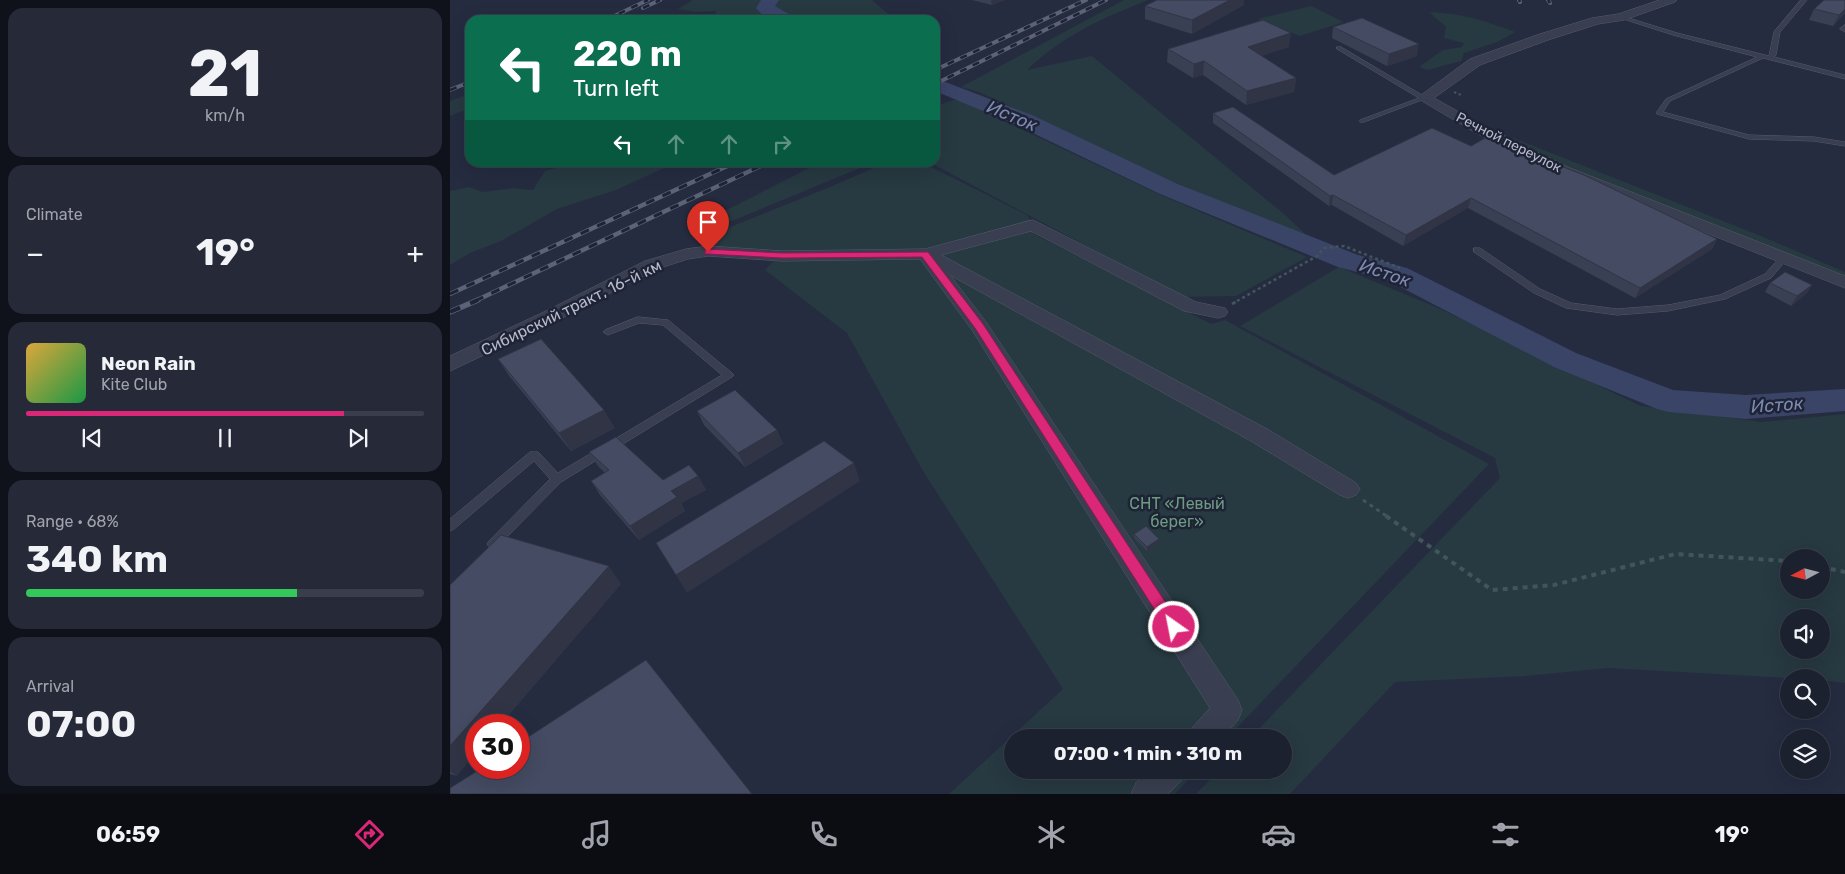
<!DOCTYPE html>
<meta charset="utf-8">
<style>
body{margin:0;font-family:Rubik,sans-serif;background:#252938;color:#f1f3f6;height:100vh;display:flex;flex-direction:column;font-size:19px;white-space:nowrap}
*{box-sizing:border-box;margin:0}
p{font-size:16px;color:#a0a3ab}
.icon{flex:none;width:28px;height:28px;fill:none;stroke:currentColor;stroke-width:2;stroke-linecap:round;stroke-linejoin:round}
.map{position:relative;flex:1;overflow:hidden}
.panel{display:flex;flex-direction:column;gap:8px;padding:8px;background:#0f121a;width:450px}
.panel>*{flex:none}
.hud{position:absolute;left:15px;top:15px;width:475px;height:152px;border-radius:15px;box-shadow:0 5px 20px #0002,0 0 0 1px #3a3e4c;background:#0b6e4f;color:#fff;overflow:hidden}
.needle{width:32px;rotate:263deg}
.buttons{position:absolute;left:1330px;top:549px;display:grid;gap:10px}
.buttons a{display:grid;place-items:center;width:50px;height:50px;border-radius:50%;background:#1c2130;box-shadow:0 5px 20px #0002,0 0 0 1px #3a3e4c;font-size:25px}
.speed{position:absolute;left:15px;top:714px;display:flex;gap:10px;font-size:25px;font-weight:700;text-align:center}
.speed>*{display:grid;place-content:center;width:65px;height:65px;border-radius:50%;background:#1c2130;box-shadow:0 5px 20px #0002,0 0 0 1px #3a3e4c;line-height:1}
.speed .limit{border:8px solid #d22;background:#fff;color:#111}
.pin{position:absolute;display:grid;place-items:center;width:42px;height:42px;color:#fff;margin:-51px -21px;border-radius:50% 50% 50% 0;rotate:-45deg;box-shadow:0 0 5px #0007}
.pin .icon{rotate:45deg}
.me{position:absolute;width:55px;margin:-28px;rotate:327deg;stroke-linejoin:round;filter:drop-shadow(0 0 4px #0008)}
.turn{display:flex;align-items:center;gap:18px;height:105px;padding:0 25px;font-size:22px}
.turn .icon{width:65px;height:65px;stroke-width:2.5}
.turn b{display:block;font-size:35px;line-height:42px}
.lanes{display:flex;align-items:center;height:48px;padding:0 25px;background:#0003;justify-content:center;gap:25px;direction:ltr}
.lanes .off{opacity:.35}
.big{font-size:38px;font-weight:700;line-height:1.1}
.panel .widget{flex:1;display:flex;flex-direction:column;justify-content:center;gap:8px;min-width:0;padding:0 18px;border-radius:15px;background:#252938}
.panel .dial{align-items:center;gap:0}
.dial b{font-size:65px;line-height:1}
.song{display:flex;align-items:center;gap:15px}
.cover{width:60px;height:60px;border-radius:8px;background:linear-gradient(135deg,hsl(40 70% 55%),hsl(140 70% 35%))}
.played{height:5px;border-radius:2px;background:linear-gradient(90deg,#db2777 80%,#3a3e4c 80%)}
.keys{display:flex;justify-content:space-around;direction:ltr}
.heat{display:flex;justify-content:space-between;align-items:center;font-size:28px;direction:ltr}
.charge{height:8px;border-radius:4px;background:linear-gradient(90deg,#34c759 68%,#3a3e4c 0)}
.trip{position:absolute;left:554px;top:729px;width:288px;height:50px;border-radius:25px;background:#1c2130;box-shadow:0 5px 20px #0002,0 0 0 1px #3a3e4c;font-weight:700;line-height:50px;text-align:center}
.dock{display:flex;height:80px;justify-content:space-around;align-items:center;background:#0b0d13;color:#a0a3ab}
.dock .icon{width:35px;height:35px}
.dock .active{color:#db2777}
.dock b{font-size:22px;color:#f1f3f6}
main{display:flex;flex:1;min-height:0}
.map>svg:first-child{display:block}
.green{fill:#273941;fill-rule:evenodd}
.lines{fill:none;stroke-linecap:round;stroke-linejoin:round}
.river{fill:#394467;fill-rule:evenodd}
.service-casing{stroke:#545a6b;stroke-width:1}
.minor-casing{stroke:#545a6b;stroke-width:1}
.path-far3{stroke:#42555b;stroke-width:2;stroke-dasharray:2.5 2.5;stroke-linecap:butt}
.path-far2{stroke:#42555b;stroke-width:2.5;stroke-dasharray:3 3;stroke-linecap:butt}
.path-far1{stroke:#42555b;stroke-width:3;stroke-dasharray:4 4;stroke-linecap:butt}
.path{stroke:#42555b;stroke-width:4;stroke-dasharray:5 5;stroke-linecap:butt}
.service{fill:#393f50;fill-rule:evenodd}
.minor{fill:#393f50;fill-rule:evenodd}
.rail-far2-casing{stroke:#5c6277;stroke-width:4}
.rail-far1-casing{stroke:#5c6277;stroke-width:4.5}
.rail-casing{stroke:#5c6277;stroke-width:5.5}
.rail-far2{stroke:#1e2335;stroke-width:2.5;stroke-dasharray:7;stroke-linecap:butt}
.rail-far1{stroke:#1e2335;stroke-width:3;stroke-dasharray:9;stroke-linecap:butt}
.rail{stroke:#1e2335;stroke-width:4;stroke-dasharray:11;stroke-linecap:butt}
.wall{fill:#3a4054}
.shaded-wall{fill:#303445}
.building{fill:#444b62;stroke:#303445}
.route{fill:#db2777;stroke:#8e194d}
.labels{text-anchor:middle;stroke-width:5;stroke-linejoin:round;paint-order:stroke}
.far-street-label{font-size:14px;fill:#b6bacb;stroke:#1e2335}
.street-label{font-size:16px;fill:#b6bacb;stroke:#1e2335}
.park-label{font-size:16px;fill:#6d9c81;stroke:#1e2335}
.water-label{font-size:18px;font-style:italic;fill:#7d8ab2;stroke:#1e2335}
</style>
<main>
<section class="panel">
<div class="widget dial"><b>21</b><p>km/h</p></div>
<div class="widget"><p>Climate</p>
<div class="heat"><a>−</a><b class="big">19°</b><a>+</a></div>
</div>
<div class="widget">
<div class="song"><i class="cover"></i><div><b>Neon Rain</b><p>Kite Club</p></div></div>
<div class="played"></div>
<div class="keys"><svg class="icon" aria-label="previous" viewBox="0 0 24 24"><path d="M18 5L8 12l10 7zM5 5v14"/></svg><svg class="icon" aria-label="pause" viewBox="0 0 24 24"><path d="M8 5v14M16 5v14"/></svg><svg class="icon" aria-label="next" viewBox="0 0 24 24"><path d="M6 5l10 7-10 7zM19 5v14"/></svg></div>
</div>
<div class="widget"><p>Range · 68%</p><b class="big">340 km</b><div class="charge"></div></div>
<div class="widget"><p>Arrival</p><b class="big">07:00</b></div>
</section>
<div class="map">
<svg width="1395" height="794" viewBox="0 0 1395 794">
<rect width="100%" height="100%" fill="#252c40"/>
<!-- green -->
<g class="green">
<polygon points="243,0 422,0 445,20 260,20 267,11 246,12 228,9"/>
<path d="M 674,0 L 698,0 C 653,18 612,36 577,70 L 642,56 L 834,214 L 864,242 L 722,181 L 529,92 L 511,87 Z"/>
<polygon points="861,6 894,22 850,36 808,19"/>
<path d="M 979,12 C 1009,13 1037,21 1065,32 L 1047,42 L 1014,53 L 1011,61 L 977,70 L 969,67 L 993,50 L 1012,47 L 1014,43 L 994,38 L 996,27 Z"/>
<polygon points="20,94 20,108 0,116 0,101"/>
<polygon points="507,99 711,195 857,257 786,296 732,297 481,163 485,162 485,106"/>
<polygon points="1038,128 1311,236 1395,272 1395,282 1166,192"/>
<polygon points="126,162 225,163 166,190 107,209 51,241 20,253 0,265 0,191 19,187 32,192 63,188 83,190 95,171"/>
<polygon points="369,163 422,163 282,221 266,223 265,216"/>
<polygon points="435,163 473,163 577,215 583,225 584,234 761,324 775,320 1039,464 778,737 562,738 562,770 747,770 725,794 499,794 613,689 473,471 397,333 315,270 332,253 255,247 268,232 380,187"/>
<path d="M 889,267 L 986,307 L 1191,406 L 1312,422 L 1395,414 L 1395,683 L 1371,680 L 1371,678 L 1339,678 L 1158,668 L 1075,676 L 945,682 L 840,794 L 746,794 L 769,770 L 832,770 L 832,738 L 801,737 L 1050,478 L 1045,458 L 790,326 ZM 1339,558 L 1371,558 L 1371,590 L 1339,590 ZM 1339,618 L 1371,618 L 1371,650 L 1339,650 Z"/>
</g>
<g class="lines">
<!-- river -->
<g class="river">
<path d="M 311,0 L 329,0 L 325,6 L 342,16 L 345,20 C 331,20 315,21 306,8 Z"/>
<polygon points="485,78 582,115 728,184 908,255 957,268 1126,353 1223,390 1296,395 1395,389 1395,411 1296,419 1219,412 1207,409 1104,367 937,280 888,267 710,194 566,125 485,91"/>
</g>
<!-- service casing -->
<g class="service-casing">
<g id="service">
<polygon points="1351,0 1357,0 1330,32 1326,55 1324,57 1395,75 1395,79 1313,58 1220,101 1213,112 1299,135 1364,137 1395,142 1395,146 1364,141 1299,139 1207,114 1206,113 1216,99 1307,57 1223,35 1167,17 1172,16 1227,33 1319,56 1324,32"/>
<polygon points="1395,25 1395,32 1390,29"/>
<polygon points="887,47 891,47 977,98 914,122 910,122 910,120 969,98 887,49"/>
<polygon points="1024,248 1030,248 1090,289 1121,303 1167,309 1218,305 1270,295 1315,274 1332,255 1338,255 1339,257 1321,278 1275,299 1218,311 1167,315 1116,308 1084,293 1024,252"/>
<polygon points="188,317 218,320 282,373 284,375 282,377 111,482 47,547 43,549 39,547 37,544 39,541 100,479 84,461 4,529 0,531 0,519 80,452 88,452 108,473 272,375 213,325 189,323 158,335 153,332 155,330"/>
</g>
</g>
<!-- minor casing -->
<g class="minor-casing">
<g id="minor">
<polygon points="1210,0 1227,0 1225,2 1174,20 1148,24 1098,40 1030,65 984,98 1036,127 1120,168 1395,276 1395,288 1108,174 1026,133 967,98 1020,59 1090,34 1142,18 1168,14"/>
<polygon points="583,220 746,302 775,308 778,312 775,316 768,318 734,311 581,231 491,255 817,429 906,483 910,489 906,495 898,498 890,495 801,441 500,275 536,322 788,700 792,710 788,720 772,738 737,738 742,728 760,708 522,330 470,259 332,261 258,256 238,259 207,269 112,318 0,371 0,356 98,310 195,261 236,249 258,246 332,251 475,249"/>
<polygon points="699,770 735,770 731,781 718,794 681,794 686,783"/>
</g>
</g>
<!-- path-far3 -->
<polyline class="path-far3" points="1004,92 1011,95"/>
<!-- path-far2 -->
<polyline class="path-far2" points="787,301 867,256 874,248 894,246 950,268"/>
<!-- path-far1 -->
<g class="path-far1">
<polyline points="782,304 789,300"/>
<polyline points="913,500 938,517"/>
</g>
<!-- path -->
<g class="path">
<polyline points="936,516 1042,590 1104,585 1225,554 1339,561"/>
<polyline points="1371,567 1395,572"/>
</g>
<!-- service -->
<use href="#service" class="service"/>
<!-- minor -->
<use href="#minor" class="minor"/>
<!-- rail-far2 casing -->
<g class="rail-far2-casing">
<g id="rail-far2">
<polyline points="1069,0 1070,2"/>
<polyline points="1098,0 1100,3"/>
<polyline points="193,8 210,0"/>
<polyline points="156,20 198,0"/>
<polyline points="485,70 636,0"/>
<polyline points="485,84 656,0"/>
<polyline points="0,90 20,82"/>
</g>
</g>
<!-- rail-far1 casing -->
<g class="rail-far1-casing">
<g id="rail-far1">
<polyline points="0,294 286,162"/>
<polyline points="25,301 319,162"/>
</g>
</g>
<!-- rail casing -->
<g class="rail-casing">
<polyline id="rail" points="0,312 28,300"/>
</g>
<!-- rail-far2 -->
<use href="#rail-far2" class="rail-far2"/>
<!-- rail-far1 -->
<use href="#rail-far1" class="rail-far1"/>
<!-- rail -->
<use href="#rail" class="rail"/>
</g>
<!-- wall -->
<g class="wall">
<polygon points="522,0 555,0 542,5"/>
<polygon points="1395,0 1395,13 1383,26 1359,20 1364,9"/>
<polygon points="794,5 742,34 695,19 695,6"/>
<polygon points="883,27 967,56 937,66 882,38"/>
<polygon points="839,47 811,56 846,78 844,92 796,105 753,75 743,78 717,62 718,49"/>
<polygon points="763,113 884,175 1021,146 1267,239 1262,249 1185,298 1018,208 953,246 882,205 879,206 763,123"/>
<polygon points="1320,283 1362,285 1356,294 1341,306 1315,292"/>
<polygon points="48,359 165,428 121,451 60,377"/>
<polygon points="247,411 327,430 333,444 295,467 254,425"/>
<polygon points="139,452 213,480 248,476 256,490 231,503 235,511 189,540 150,495 141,481 155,473 148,466"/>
<polygon points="684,534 709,543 697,551 684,538"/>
<polygon points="171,584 50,725 26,725 7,776 0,774 0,585"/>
</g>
<!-- shaded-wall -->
<g class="shaded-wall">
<polygon points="541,0 555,0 542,5"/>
<polygon points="779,0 794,0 794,5 742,34 742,20"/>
<polygon points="1395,9 1395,13 1383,26 1389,15"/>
<polygon points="841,33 839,47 796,61 798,47"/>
<polygon points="969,44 967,56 937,66 939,54"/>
<polygon points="754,61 753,75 743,78 744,64"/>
<polygon points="846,78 844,92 796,105 797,91"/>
<polygon points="883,195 882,205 879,206 880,196"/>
<polygon points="1021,198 1018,208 953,246 956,235"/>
<polygon points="1267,239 1262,249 1185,298 1190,288"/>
<polygon points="1362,285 1356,294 1341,306 1347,296"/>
<polygon points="154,410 165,428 121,451 109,433"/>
<polygon points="327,430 333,444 295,467 288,453"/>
<polygon points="404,463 410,481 237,593 226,575"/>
<polygon points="248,476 256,490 231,503 235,511 189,540 180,526 221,491"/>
<polygon points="709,539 709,543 697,551 697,547"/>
<polygon points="159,566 171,584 50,725 26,725 26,753 7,776 0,771 0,746"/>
</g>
<!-- building -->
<g class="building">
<polygon points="707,0 780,0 742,20 695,6"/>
<polygon points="1374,0 1395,0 1395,9 1389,15 1364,9"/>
<polygon points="912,18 969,44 939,54 883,27"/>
<polygon points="813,20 841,33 798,47 846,78 797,91 754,61 744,64 718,49"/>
<polygon points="783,107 884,175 982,128 1021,146 1037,137 1104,167 1108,165 1134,175 1267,239 1190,288 1021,198 956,235 883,195 880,196 763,113"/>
<polygon points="1335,272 1362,285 1347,296 1320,283"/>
<polygon points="91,339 154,410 109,433 48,359"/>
<polygon points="285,390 327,430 288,453 247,411"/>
<polygon points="166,437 213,480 239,465 248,476 221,491 227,497 180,526 141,481 159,470 139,452"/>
<polygon points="374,441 404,463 226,575 206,543"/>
<polygon points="696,526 709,539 697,547 684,534"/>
<polygon points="51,535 159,566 0,746 0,585"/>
<polygon points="196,660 302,794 0,794 0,788 32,768 69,768 69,743"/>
</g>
<!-- route -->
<polygon class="route" points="255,249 332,253 478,252 533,324 729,623 731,627 729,632 724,634 719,632 525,328 472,257 332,258 258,254 255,254"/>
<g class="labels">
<!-- far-street labels -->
<g class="far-street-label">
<text transform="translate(1059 142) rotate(27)" y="5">Речной переулок</text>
</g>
<!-- street labels -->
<g class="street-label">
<text transform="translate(121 307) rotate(-26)" y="6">Сибирский тракт, 16-й км</text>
</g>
<!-- park labels -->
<g class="park-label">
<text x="727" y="509">СНТ «Левый<tspan x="727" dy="18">берег»</tspan></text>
</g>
<!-- water labels -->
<g class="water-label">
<text transform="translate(562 116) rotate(23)" y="6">Исток</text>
<text transform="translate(935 273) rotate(19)" y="6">Исток</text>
<text transform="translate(1327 405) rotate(-4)" y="6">Исток</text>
</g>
</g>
</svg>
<div class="buttons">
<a><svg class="needle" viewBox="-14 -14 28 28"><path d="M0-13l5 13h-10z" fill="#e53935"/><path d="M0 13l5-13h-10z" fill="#a0a3ab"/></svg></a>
<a><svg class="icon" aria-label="sound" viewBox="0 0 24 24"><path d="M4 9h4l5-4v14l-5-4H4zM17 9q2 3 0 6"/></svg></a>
<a><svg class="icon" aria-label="search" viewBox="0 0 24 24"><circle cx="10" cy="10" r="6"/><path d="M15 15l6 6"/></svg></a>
<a><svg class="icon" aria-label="layers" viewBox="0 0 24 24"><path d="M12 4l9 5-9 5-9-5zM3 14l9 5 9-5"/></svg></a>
</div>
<div class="speed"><div class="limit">30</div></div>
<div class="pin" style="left:258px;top:252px;background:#d93025"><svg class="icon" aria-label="arrive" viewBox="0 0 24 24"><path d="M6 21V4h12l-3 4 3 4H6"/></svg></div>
<svg class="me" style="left:724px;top:627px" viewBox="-20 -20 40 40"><circle r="17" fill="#db2777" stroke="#fff" stroke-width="3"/><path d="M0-11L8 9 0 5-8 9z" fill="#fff"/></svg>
<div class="trip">07:00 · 1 min · 310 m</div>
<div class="hud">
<div class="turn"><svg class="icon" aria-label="left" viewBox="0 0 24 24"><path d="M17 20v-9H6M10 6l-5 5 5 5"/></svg><div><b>220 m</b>Turn left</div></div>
<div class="lanes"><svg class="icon" aria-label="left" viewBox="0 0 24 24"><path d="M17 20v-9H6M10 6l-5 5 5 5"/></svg><svg class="icon off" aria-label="ahead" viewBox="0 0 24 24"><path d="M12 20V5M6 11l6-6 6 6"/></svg><svg class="icon off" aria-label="ahead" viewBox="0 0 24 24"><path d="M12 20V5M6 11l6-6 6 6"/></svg><svg class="icon off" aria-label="right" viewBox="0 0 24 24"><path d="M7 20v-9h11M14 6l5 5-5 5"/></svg></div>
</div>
</div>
</main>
<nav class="dock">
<b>06:59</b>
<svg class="icon active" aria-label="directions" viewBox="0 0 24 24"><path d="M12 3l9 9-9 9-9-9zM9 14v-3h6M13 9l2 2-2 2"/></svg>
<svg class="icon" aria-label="music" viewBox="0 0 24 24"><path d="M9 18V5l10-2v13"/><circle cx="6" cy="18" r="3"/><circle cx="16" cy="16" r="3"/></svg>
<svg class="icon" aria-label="phone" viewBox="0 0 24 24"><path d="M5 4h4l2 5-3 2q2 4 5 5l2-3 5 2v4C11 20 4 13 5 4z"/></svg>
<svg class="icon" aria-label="climate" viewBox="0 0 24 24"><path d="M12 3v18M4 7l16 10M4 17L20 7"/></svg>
<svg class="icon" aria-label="car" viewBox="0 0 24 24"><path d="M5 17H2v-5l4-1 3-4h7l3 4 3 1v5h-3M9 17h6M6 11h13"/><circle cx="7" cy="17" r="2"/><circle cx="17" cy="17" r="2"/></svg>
<svg class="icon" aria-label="filters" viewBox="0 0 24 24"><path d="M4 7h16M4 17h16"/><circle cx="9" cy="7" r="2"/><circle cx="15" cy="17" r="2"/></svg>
<b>19°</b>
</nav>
